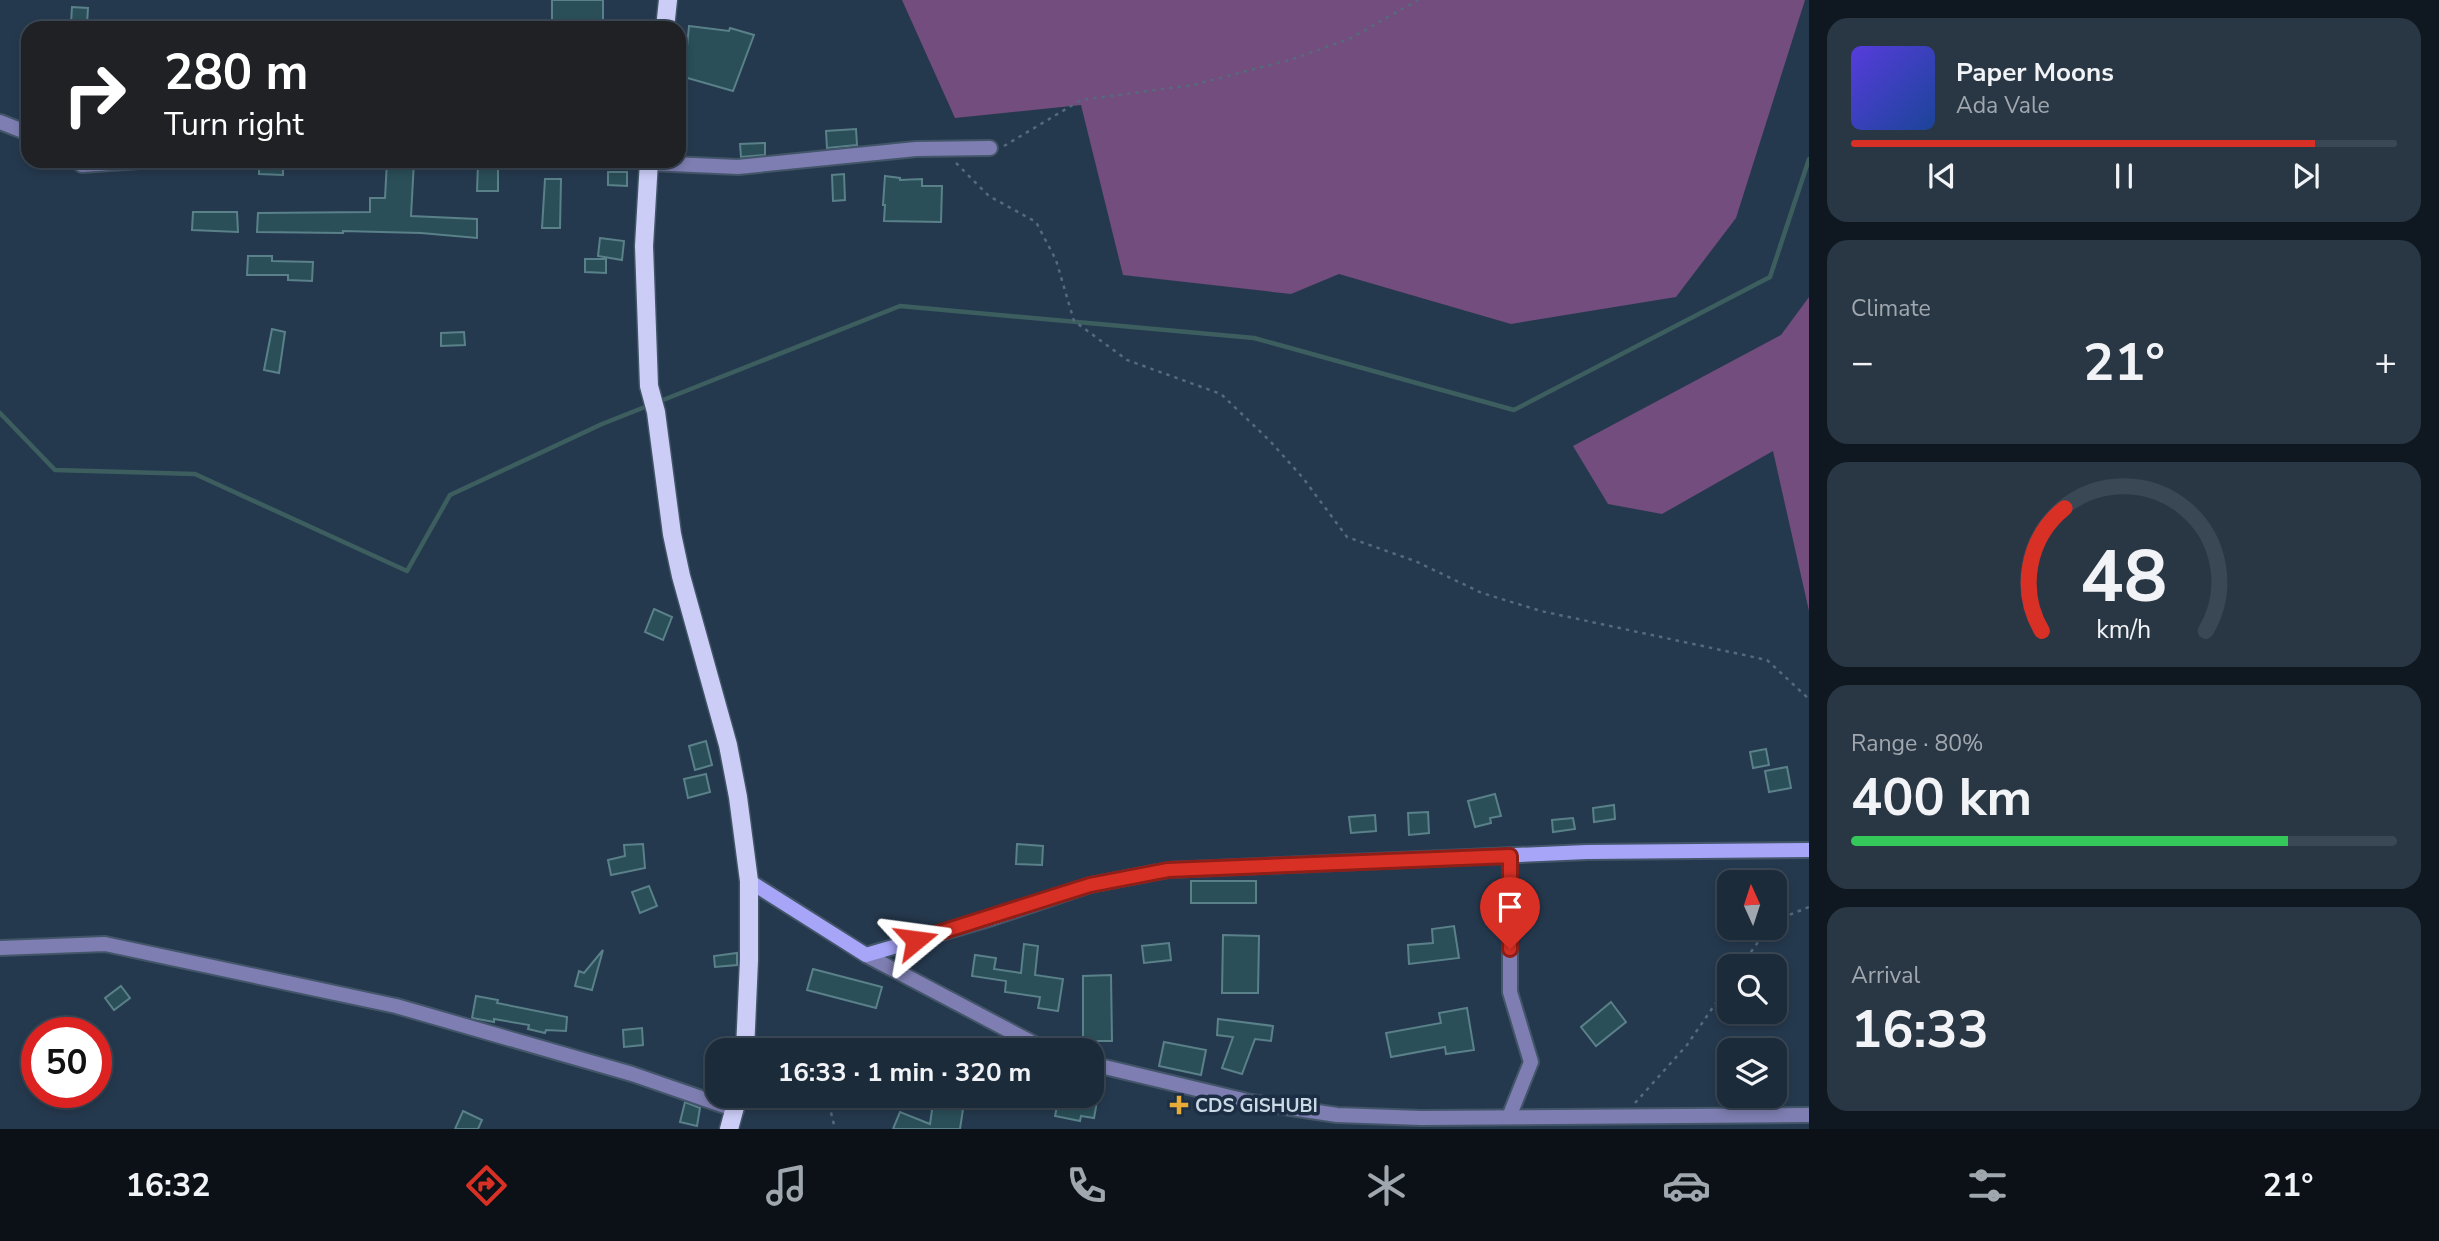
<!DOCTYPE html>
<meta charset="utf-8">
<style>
body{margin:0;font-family:"Nunito Sans",sans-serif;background:#293745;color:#f1f3f6;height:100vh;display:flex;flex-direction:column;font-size:26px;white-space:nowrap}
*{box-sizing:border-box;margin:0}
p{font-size:23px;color:#a0a7af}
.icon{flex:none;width:38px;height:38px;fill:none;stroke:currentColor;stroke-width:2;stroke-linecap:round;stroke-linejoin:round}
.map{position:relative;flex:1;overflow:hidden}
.drawer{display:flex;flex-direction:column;gap:18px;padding:18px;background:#0f1820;width:630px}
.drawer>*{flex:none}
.top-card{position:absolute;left:21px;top:21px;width:665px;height:147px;border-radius:21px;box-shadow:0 4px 10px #0003,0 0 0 2px #3a4754;background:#202124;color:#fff;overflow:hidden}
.needle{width:46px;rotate:357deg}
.tools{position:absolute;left:1717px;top:870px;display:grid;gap:14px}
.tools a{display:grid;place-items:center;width:70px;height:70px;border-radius:14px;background:#1c2b3a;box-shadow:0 4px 10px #0003,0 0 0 2px #3a4754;font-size:35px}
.speed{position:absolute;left:21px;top:1017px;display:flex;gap:14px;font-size:35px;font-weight:700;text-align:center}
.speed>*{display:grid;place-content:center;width:91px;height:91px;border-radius:50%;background:#1c2b3a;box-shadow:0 4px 10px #0003,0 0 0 2px #3a4754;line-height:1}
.speed .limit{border:10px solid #d22;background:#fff;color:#111}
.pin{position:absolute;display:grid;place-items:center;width:60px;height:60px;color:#fff;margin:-72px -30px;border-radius:50% 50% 50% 0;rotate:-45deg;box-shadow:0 0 7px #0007}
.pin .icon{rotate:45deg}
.me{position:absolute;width:77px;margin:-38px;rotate:74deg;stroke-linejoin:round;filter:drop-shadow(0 0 5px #0008)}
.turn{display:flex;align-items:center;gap:24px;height:147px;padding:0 28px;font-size:32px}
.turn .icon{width:91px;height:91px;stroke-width:2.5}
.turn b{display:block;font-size:49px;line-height:60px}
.big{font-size:52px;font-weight:700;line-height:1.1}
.drawer .tile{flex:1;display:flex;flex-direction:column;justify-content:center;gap:10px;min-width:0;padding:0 24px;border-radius:21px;background:#293745}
.drawer .dial{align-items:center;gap:0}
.dial svg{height:182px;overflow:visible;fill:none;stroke:#3a4754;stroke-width:7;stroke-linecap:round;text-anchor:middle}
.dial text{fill:#f1f3f6;stroke:none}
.song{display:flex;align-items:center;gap:21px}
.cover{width:84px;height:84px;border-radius:10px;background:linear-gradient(135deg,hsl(250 70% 55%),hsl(220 70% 35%))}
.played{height:7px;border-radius:4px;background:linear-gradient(90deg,#d93025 85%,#3a4754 85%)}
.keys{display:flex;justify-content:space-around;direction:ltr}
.heat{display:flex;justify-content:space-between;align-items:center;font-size:38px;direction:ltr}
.charge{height:10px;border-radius:5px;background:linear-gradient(90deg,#34c759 80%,#3a4754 0)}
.trip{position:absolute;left:705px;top:1038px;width:399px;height:70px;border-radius:21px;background:#1c2b3a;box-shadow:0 4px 10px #0003,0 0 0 2px #3a4754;font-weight:700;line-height:70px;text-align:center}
.tabs{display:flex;height:112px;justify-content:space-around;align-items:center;background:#0b1117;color:#a0a7af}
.tabs .icon{width:49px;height:49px}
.tabs .on{color:#d93025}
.tabs b{font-size:32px;color:#f1f3f6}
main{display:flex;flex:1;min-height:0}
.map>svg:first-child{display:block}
.green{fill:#724d7d}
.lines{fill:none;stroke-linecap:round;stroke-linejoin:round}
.stream{stroke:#3d5e5f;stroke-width:4.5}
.building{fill:#2a4f58;stroke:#5a808a;stroke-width:2}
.street-casing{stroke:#435669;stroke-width:18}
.secondary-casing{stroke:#435669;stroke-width:18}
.primary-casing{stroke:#435669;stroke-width:21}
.path{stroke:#57697c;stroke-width:2.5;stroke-dasharray:3.5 5;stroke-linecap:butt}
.street{stroke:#7e7eb2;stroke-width:14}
.secondary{stroke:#a7a5f8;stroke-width:14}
.primary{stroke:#cccdf7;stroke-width:18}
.route-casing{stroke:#8d1f18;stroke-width:18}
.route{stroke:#d93025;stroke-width:12}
.poi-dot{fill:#e7ac37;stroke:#1b2e43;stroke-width:2.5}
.labels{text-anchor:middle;stroke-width:7;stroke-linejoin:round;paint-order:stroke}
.poi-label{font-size:19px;font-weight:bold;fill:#cbd8e5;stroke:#1b2e43;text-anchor:start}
</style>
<main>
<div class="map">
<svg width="1809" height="1129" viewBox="0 0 1809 1129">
<rect width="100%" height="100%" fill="#25394e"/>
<!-- green -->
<g class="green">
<polygon points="902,0 1805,0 1736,218 1676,297 1511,324 1339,274 1291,294 1123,275 1081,105 955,118"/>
<polygon points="1809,297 1809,611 1773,451 1662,514 1608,504 1573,446 1781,335"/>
</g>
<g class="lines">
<!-- stream -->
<g class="stream">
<polyline points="658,402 900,306 1254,338 1514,410 1770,277 1809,159"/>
<polyline points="0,413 55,470 195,474 407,571 450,495 602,424 650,405"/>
</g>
</g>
<!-- building -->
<g class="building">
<rect x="552" y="0" width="51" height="28"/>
<polygon points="72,7 88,8 87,24 71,23"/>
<polygon points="689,26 729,31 730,28 754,35 733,91 684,77"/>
<polygon points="856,129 857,145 827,148 826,131"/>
<polygon points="765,143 765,155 741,157 740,144"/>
<polygon points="259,161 283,161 283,175 259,174"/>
<polygon points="387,161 414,161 411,216 477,219 477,238 421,233 343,231 343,233 257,232 258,213 370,212 370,198 385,198"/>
<polygon points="478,164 498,164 498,191 477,191"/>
<polygon points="608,172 627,172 627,186 608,185"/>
<polygon points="844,174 845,200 833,201 832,175"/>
<polygon points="885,176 900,178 900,180 922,179 922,186 942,186 941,222 884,221 885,205 883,205"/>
<polygon points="545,179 561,179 560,228 542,228"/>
<polygon points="193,212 237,212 238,232 192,230"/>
<polygon points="600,238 624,241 622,260 598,256"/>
<polygon points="248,256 272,256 272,261 313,262 312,281 288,280 288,275 247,275"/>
<polygon points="585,259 606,259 606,273 585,272"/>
<polygon points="272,329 285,332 279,373 264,370"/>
<polygon points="464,332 465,345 441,346 441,333"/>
<polygon points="654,609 672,617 663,640 645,632"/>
<polygon points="706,741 712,765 695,770 689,746"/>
<polygon points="1766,749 1769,765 1753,768 1750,752"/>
<polygon points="1787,767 1791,788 1769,792 1765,771"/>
<polygon points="706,774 710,792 688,798 684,779"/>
<polygon points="1495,794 1501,816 1490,818 1491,823 1475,827 1468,801"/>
<polygon points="1614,805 1615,819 1594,822 1593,808"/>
<polygon points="1428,812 1429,833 1409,835 1408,813"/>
<polygon points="1375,815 1376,831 1351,833 1349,817"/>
<polygon points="1573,818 1575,829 1553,832 1552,820"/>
<polygon points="643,844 645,868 611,875 608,860 625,856 624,845"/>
<polygon points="1017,844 1043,846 1042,865 1016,864"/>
<rect x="1191" y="881" width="65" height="22"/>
<polygon points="649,886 657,906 640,913 632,892"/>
<polygon points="1454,926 1459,958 1409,964 1408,945 1433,943 1432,929"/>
<polygon points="1223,935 1259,936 1258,993 1222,993"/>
<polygon points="1169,943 1171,960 1144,963 1142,946"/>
<polygon points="1024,944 1038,946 1035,975 1063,979 1058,1011 1038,1008 1040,997 1005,992 1006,981 972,976 975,955 996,958 994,969 1021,973"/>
<polygon points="603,950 592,990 575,986 579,971 584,973"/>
<polygon points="737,953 737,965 715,967 714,956"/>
<polygon points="813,969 882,987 876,1008 807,990"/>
<polygon points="1111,975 1112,1041 1083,1041 1083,976"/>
<polygon points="121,986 130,998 114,1010 105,998"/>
<polygon points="476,996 498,1000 497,1003 567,1017 566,1031 546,1030 545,1033 528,1029 529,1025 494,1019 494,1022 472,1018"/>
<polygon points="1611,1002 1626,1022 1596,1046 1581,1027"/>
<polygon points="1467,1008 1474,1050 1446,1054 1445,1047 1391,1057 1386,1033 1441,1023 1439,1013"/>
<polygon points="1218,1019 1273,1026 1271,1041 1255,1039 1242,1074 1222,1068 1233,1037 1217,1035"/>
<polygon points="642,1028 643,1045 624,1047 623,1030"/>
<polygon points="1164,1042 1206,1050 1201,1075 1159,1066"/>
<polygon points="934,1096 965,1096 960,1129 893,1129 900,1112 930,1124"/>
<polygon points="1059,1096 1098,1096 1094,1118 1081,1116 1080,1121 1055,1116"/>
<polygon points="685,1102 700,1108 697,1126 680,1122"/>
<polygon points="463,1111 482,1120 478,1129 455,1129"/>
</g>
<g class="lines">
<!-- street casing -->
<g class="street-casing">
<g id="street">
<polyline points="0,122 28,133"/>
<polyline points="77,161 82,165 140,161"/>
<polyline points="649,163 738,167 916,149 990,148"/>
<polyline points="0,948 105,944 396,1006 632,1074 736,1110"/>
<polyline points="866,955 1046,1050"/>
<polyline points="1092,1064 1251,1102 1337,1115 1421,1118 1809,1115"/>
<polyline points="1509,1117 1531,1062 1510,992 1510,856"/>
</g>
</g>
<!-- secondary casing -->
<g class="secondary-casing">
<polyline id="secondary" points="749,881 866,955 992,918 1090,885 1168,870 1587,852 1809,850"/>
</g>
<!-- primary casing -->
<g class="primary-casing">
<g id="primary">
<polyline points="665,28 668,0"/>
<polyline points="649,161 644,246 649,386 656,412 672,534 681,576 728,745 738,797 749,881 749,960 745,1050"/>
<polyline points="729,1129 738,1096"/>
</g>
</g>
<!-- path -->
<g class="path">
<polyline points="1004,146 1081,100 1193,85 1293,59 1351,38 1418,0"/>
<polyline points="956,163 989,196 1036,222 1056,260 1074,321 1127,360 1221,394 1270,441 1303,478 1347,537 1415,561 1482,593 1541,611 1767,660 1809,699"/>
<polyline points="1774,921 1809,907"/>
<polyline points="1741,966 1768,928"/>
<polyline points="827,1096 835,1129"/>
<polyline points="1635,1103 1687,1045 1729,984"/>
</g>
<!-- street -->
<use href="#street" class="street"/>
<!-- secondary -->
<use href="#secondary" class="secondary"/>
<!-- primary -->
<use href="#primary" class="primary"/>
</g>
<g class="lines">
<!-- route casing -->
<g class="route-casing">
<polyline id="route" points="916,940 1090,885 1168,870 1510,856 1510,949"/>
</g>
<!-- route -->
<use href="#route" class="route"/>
</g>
<!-- markers -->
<path class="poi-dot" d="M1175.5 1094.5h7v7h7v7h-7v7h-7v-7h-7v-7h7z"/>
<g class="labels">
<!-- poi labels -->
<g class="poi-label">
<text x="1195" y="1112">CDS GISHUBI</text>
</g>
</g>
</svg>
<div class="tools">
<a><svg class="needle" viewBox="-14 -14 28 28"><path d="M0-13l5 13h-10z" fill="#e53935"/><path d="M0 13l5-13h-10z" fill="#a0a7af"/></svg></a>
<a><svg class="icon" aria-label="search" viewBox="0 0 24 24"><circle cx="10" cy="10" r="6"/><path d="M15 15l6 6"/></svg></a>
<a><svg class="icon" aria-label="layers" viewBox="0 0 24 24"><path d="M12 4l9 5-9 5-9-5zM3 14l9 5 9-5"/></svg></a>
</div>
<div class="speed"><div class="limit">50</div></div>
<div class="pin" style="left:1510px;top:949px;background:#d93025"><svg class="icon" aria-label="arrive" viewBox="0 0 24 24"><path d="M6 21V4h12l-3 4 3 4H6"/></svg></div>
<svg class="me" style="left:916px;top:940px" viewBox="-20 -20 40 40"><path d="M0-17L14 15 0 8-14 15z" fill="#d93025" stroke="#fff" stroke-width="4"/></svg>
<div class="trip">16:33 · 1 min · 320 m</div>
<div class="top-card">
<div class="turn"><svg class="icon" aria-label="right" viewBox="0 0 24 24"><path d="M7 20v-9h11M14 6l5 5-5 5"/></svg><div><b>280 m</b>Turn right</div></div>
</div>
</div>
<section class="drawer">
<div class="tile">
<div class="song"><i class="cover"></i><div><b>Paper Moons</b><p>Ada Vale</p></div></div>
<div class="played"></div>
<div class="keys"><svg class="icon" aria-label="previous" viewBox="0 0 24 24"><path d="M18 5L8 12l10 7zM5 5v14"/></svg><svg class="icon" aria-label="pause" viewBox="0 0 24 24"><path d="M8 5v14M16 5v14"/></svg><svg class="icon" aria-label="next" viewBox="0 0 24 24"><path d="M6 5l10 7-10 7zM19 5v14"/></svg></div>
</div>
<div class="tile"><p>Climate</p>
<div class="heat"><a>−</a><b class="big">21°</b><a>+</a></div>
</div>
<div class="tile dial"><svg viewBox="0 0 100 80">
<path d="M14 69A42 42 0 1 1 86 69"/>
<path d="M14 69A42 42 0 0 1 24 15" stroke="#d93025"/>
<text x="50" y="56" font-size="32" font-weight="700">48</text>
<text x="50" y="72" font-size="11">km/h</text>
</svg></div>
<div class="tile"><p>Range · 80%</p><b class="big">400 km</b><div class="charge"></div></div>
<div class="tile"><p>Arrival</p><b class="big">16:33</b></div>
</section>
</main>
<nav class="tabs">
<b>16:32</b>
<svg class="icon on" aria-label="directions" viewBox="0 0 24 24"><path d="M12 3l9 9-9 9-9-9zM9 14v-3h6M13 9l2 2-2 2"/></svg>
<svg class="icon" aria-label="music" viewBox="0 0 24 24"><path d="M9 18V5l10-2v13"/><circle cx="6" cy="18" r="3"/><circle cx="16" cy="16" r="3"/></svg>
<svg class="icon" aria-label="phone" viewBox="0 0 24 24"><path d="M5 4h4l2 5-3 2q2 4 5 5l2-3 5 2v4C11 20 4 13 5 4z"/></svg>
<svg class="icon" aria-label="climate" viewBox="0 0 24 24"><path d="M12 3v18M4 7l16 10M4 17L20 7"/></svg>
<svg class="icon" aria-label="car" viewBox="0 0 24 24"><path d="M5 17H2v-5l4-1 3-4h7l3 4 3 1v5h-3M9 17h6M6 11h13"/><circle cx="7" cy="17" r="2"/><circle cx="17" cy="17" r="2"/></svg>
<svg class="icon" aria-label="filters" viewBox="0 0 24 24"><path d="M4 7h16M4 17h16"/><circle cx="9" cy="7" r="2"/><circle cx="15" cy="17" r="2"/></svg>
<b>21°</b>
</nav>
